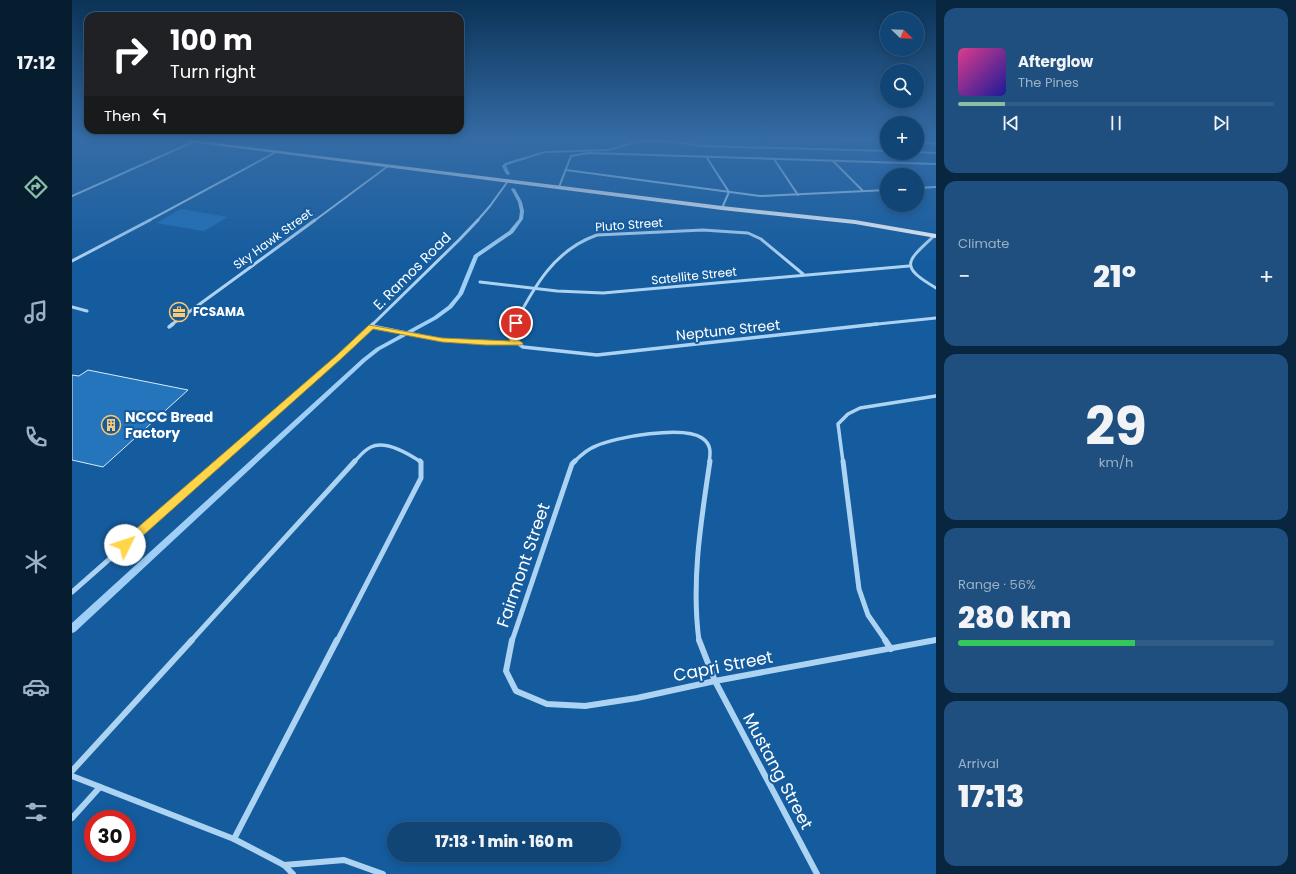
<!DOCTYPE html>
<meta charset="utf-8">
<style>
body{margin:0;font-family:Poppins,sans-serif;background:#1e4f7e;color:#f1f3f6;height:100vh;display:flex;flex-direction:column;font-size:15px;white-space:nowrap}
*{box-sizing:border-box;margin:0}
p{font-size:13px;color:#9cb1c5}
.icon{flex:none;width:22px;height:22px;fill:none;stroke:currentColor;stroke-width:2;stroke-linecap:round;stroke-linejoin:round}
.map{position:relative;flex:1;overflow:hidden}
.details{display:flex;flex-direction:column;gap:8px;padding:8px;background:#092641;width:360px}
.details>*{flex:none}
.hud{position:absolute;left:12px;top:12px;width:380px;height:122px;border-radius:12px;box-shadow:0 2px 10px #0003,0 0 0 1px #305d88;background:#202124;color:#fff;overflow:hidden}
.needle{width:26px;rotate:113deg}
.controls{position:absolute;left:808px;top:12px;display:grid;gap:8px}
.controls a{display:grid;place-items:center;width:44px;height:44px;border-radius:50%;background:#104576;box-shadow:0 2px 10px #0003,0 0 0 1px #305d88;font-size:20px}
.speed{position:absolute;left:12px;top:810px;display:flex;gap:8px;font-size:20px;font-weight:700;text-align:center}
.speed>*{display:grid;place-content:center;width:52px;height:52px;border-radius:50%;background:#104576;box-shadow:0 2px 10px #0003,0 0 0 1px #305d88;line-height:1}
.speed .limit{border:6px solid #d22;background:#fff;color:#111}
.pin{position:absolute;display:grid;place-items:center;width:34px;height:34px;color:#fff;margin:-17px;border:2px solid #fff;border-radius:50%;box-shadow:0 1px 4px #0007}
.me{position:absolute;width:44px;margin:-22px;rotate:49deg;stroke-linejoin:round;filter:drop-shadow(0 0 3px #0008)}
.turn{display:flex;align-items:center;gap:14px;height:84px;padding:0 20px;font-size:18px}
.turn .icon{width:52px;height:52px;stroke-width:2.5}
.turn b{display:block;font-size:28px;line-height:34px}
.then{display:flex;align-items:center;height:38px;padding:0 20px;background:#0003;gap:8px;font-size:15px}
.big{font-size:30px;font-weight:800;line-height:1.1}
.details .card{flex:1;display:flex;flex-direction:column;justify-content:center;gap:6px;min-width:0;padding:0 14px;border-radius:12px;background:#1e4f7e}
.details .dial{align-items:center;gap:0}
.dial b{font-size:52px;line-height:1}
.song{display:flex;align-items:center;gap:12px}
.cover{width:48px;height:48px;border-radius:6px;background:linear-gradient(135deg,hsl(330 70% 55%),hsl(240 70% 35%))}
.played{height:4px;border-radius:2px;background:linear-gradient(90deg,#8abfa5 15%,#305d88 15%)}
.keys{display:flex;justify-content:space-around;direction:ltr}
.heat{display:flex;justify-content:space-between;align-items:center;font-size:22px;direction:ltr}
.charge{height:6px;border-radius:3px;background:linear-gradient(90deg,#34c759 56%,#305d88 0)}
.trip{position:absolute;left:315px;top:822px;width:234px;height:40px;border-radius:20px;background:#104576;box-shadow:0 2px 10px #0003,0 0 0 1px #305d88;font-weight:800;line-height:40px;text-align:center}
main{display:flex;flex:1;min-height:0}
.dock{display:flex;flex-direction:column;width:72px;justify-content:space-around;align-items:center;background:#061c2f;color:#9cb1c5}
.dock .icon{width:28px;height:28px}
.dock .active{color:#8abfa5}
.dock b{font-size:18px;color:#f1f3f6}
.map>svg:first-child{display:block}
.green{fill:#1e70b8}
.lines{fill:none;stroke-linecap:round;stroke-linejoin:round}
.stream{fill:#9fcff6;fill-rule:evenodd}
.building{fill:#2475bc;stroke:#d5ebfd}
.street-far4{stroke:#add3f3;stroke-width:2}
.street-far3{stroke:#add3f3;stroke-width:3}
.street-far2{stroke:#add3f3;stroke-width:3.5}
.street-far1{stroke:#add3f3;stroke-width:5}
.street{stroke:#add3f3;stroke-width:6}
.primary{fill:#f9fcff;fill-rule:evenodd}
.route{fill:#ffd54a;stroke:#a68a30}
.labels{text-anchor:middle;stroke-width:4;stroke-linejoin:round;paint-order:stroke}
.far-street-label{font-size:12px;fill:#fff;stroke:#155c9e}
.far-poi-label{font-size:12px;font-weight:bold;fill:#fff;stroke:#155c9e;text-anchor:start}
.street-label{font-size:14px;fill:#fff;stroke:#155c9e}
.poi-label{font-size:14px;font-weight:bold;fill:#fff;stroke:#155c9e;text-anchor:start}
.near-street-label{font-size:17px;fill:#fff;stroke:#155c9e}
</style>
<main>
<nav class="dock">
<b>17:12</b>
<svg class="icon active" aria-label="directions" viewBox="0 0 24 24"><path d="M12 3l9 9-9 9-9-9zM9 14v-3h6M13 9l2 2-2 2"/></svg>
<svg class="icon" aria-label="music" viewBox="0 0 24 24"><path d="M9 18V5l10-2v13"/><circle cx="6" cy="18" r="3"/><circle cx="16" cy="16" r="3"/></svg>
<svg class="icon" aria-label="phone" viewBox="0 0 24 24"><path d="M5 4h4l2 5-3 2q2 4 5 5l2-3 5 2v4C11 20 4 13 5 4z"/></svg>
<svg class="icon" aria-label="climate" viewBox="0 0 24 24"><path d="M12 3v18M4 7l16 10M4 17L20 7"/></svg>
<svg class="icon" aria-label="car" viewBox="0 0 24 24"><path d="M5 17H2v-5l4-1 3-4h7l3 4 3 1v5h-3M9 17h6M6 11h13"/><circle cx="7" cy="17" r="2"/><circle cx="17" cy="17" r="2"/></svg>
<svg class="icon" aria-label="filters" viewBox="0 0 24 24"><path d="M4 7h16M4 17h16"/><circle cx="9" cy="7" r="2"/><circle cx="15" cy="17" r="2"/></svg>
</nav>
<div class="map">
<svg width="864" height="874" viewBox="0 0 864 874">
<rect width="100%" height="100%" fill="#155c9e"/>
<!-- green -->
<polygon class="green" points="109,209 156,217 132,231 84,223"/>
<g class="lines">
<!-- stream -->
<g class="stream">
<polygon points="577,140 603,141 630,145 815,150 815,152 630,147 603,143 577,142 564,143 537,151 473,153 435,165 434,166 438,174 436,175 434,174 430,166 433,163 473,151 537,149 564,141"/>
<polygon points="845,151 864,152 864,154 845,153"/>
<polygon points="441,188 443,189 450,202 452,211 451,219 441,233 406,257 391,294 380,308 365,319 308,350 294,361 3,632 0,633 0,623 290,359 304,348 361,317 376,306 386,294 402,255 437,231 447,219 448,211 446,202 439,189"/>
</g>
</g>
<!-- building -->
<polygon class="building" points="16,370 116,390 31,467 0,460 0,375 7,376"/>
<g class="lines">
<!-- street-far4 -->
<g class="street-far4">
<polyline points="767,140 815,141"/>
<polyline points="845,142 864,143"/>
<polyline points="635,158 657,192 650,208"/>
<polyline points="702,159 726,195"/>
<polyline points="761,161 791,191"/>
<polyline points="494,170 688,196 815,190"/>
<polyline points="487,187 499,156 516,153 864,164"/>
<polyline points="845,188 864,187"/>
<polyline points="0,196 123,141"/>
<polyline points="76,221 204,152"/>
<polyline points="242,221 316,166"/>
<polyline points="405,221 418,206 436,181"/>
</g>
<!-- street-far3 -->
<g class="street-far3">
<path d="M 862,236 C 834,262 827,266 864,288"/>
<polyline points="0,261 78,220"/>
<polyline points="408,282 485,291 531,293 837,266"/>
<polyline points="0,307 15,311"/>
<polyline points="99,325 243,220"/>
<polyline points="300,325 388,239 406,220"/>
<path d="M 442,325 C 462,287 482,250 525,235 L 631,230 L 676,233 L 689,239 L 731,274"/>
<polyline points="796,325 864,318"/>
</g>
<!-- street-far2 -->
<g class="street-far2">
<polyline points="443,324 438,334 440,339 451,347 525,355 805,324"/>
<polyline points="299,326 370,340 414,343 446,343"/>
<polyline points="97,327 101,324"/>
<polyline points="148,462 268,357 301,324"/>
<path d="M 282,462 C 287,457 292,450 299,447 C 313,440 337,454 349,462"/>
<path d="M 502,462 C 508,456 515,449 524,446 C 543,437 612,425 630,438 C 639,444 639,452 637,462"/>
<polyline points="771,462 766,424 776,414 788,408 864,396"/>
</g>
<!-- street-far1 -->
<g class="street-far1">
<polyline points="771,461 787,589 796,615 814,641"/>
<polyline points="0,592 149,461"/>
<polyline points="119,641 283,461"/>
<polyline points="265,641 349,478 349,462 348,461"/>
<polyline points="440,641 500,464 503,461"/>
<path d="M 627,641 C 619,581 629,521 638,461"/>
<polyline points="858,641 864,640"/>
</g>
<!-- street -->
<g class="street">
<polyline points="440,640 434,671 444,691 475,704 513,706 565,698 643,681"/>
<polyline points="627,640 643,681"/>
<polyline points="813,640 819,649"/>
<polyline points="643,681 745,874"/>
<polyline points="643,681 864,640"/>
<polyline points="0,771 120,640"/>
<polyline points="0,776 162,839 212,865 221,874"/>
<polyline points="0,818 28,787"/>
<polyline points="162,839 265,640"/>
<polyline points="212,865 272,860 311,874"/>
</g>
<!-- primary -->
<polygon class="primary" points="108,140 120,140 650,206 783,220 864,234 864,238 783,224 650,210 110,141"/>
</g>
<!-- sky -->
<linearGradient id="sky" x2="0" y2="1"><stop stop-color="#0c3357"/><stop offset="0.53" stop-color="#356ca6"/><stop offset="1" stop-color="#356ca6" stop-opacity="0"/></linearGradient>
<rect width="864" height="262" fill="url(#sky)"/>
<!-- route -->
<polygon class="route" points="441,321 446,321 447,323 442,334 443,338 451,343 449,345 414,345 370,342 301,329 270,358 57,548 53,550 49,548 48,545 49,542 265,355 297,325 370,338 438,341 434,334"/>
<!-- icons -->
<defs>
<g id="office-ring" transform="scale(1)"><circle r="9.5" fill="#155c9e" stroke="#ffc96f" stroke-width="1.5"/><path d="M-6-3h4V-5.5h4V-3h4V5H-6ZM-1-4.5V-3h2v-1.5ZM-6 0V1H6V0Z" fill="#ffc96f"/></g>
<g id="building-ring" transform="scale(1)"><circle r="9.5" fill="#155c9e" stroke="#ffc96f" stroke-width="1.5"/><path d="M-4-6H4V6H1V3H-1V6H-4ZM-2.5-4.3h1.7v1.8h-1.7ZM.8-4.3h1.7v1.8H.8ZM-2.5-1h1.7V.8h-1.7ZM.8-1h1.7V.8H.8Z" fill="#ffc96f"/></g>
</defs>
<g fill-rule="evenodd">
<use href="#office-ring" x="107" y="312"/>
<use href="#building-ring" x="39" y="425"/>
</g>
<g class="labels">
<!-- far-street labels -->
<g class="far-street-label">
<text transform="translate(557 225) rotate(-4)" y="4">Pluto Street</text>
<text transform="translate(201 239) rotate(-36)" y="4">Sky Hawk Street</text>
<text transform="translate(622 276) rotate(-6)" y="4">Satellite Street</text>
</g>
<!-- far-poi labels -->
<g class="far-poi-label">
<text x="121" y="316">FCSAMA</text>
</g>
<!-- street labels -->
<g class="street-label">
<text transform="translate(340 271) rotate(-45)" y="5">E. Ramos Road</text>
<text transform="translate(656 330) rotate(-6)" y="5">Neptune Street</text>
</g>
<!-- poi labels -->
<g class="poi-label">
<text x="53" y="422">NCCC Bread<tspan x="53" dy="16">Factory</tspan></text>
</g>
<!-- near-street labels -->
<g class="near-street-label">
<text transform="translate(451 565) rotate(-71)" y="6">Fairmont Street</text>
<text transform="translate(651 666) rotate(-11)" y="6">Capri Street</text>
<text transform="translate(706 771) rotate(62)" y="6">Mustang Street</text>
</g>
</g>
</svg>
<div class="controls">
<a><svg class="needle" viewBox="-14 -14 28 28"><path d="M0-13l5 13h-10z" fill="#e53935"/><path d="M0 13l5-13h-10z" fill="#9cb1c5"/></svg></a>
<a><svg class="icon" aria-label="search" viewBox="0 0 24 24"><circle cx="10" cy="10" r="6"/><path d="M15 15l6 6"/></svg></a>
<a>+</a>
<a>−</a>
</div>
<div class="speed"><div class="limit">30</div></div>
<div class="pin" style="left:444px;top:323px;background:#d93025"><svg class="icon" aria-label="arrive" viewBox="0 0 24 24"><path d="M6 21V4h12l-3 4 3 4H6"/></svg></div>
<svg class="me" style="left:53px;top:545px" viewBox="-20 -20 40 40"><circle r="19" fill="#fff"/><path d="M0-13L10 11 0 6-10 11z" fill="#ffd54a"/></svg>
<div class="trip">17:13 · 1 min · 160 m</div>
<div class="hud">
<div class="turn"><svg class="icon" aria-label="right" viewBox="0 0 24 24"><path d="M7 20v-9h11M14 6l5 5-5 5"/></svg><div><b>100 m</b>Turn right</div></div>
<div class="then">Then<svg class="icon" aria-label="left" viewBox="0 0 24 24"><path d="M17 20v-9H6M10 6l-5 5 5 5"/></svg></div>
</div>
</div>
<section class="details">
<div class="card">
<div class="song"><i class="cover"></i><div><b>Afterglow</b><p>The Pines</p></div></div>
<div class="played"></div>
<div class="keys"><svg class="icon" aria-label="previous" viewBox="0 0 24 24"><path d="M18 5L8 12l10 7zM5 5v14"/></svg><svg class="icon" aria-label="pause" viewBox="0 0 24 24"><path d="M8 5v14M16 5v14"/></svg><svg class="icon" aria-label="next" viewBox="0 0 24 24"><path d="M6 5l10 7-10 7zM19 5v14"/></svg></div>
</div>
<div class="card"><p>Climate</p>
<div class="heat"><a>−</a><b class="big">21°</b><a>+</a></div>
</div>
<div class="card dial"><b>29</b><p>km/h</p></div>
<div class="card"><p>Range · 56%</p><b class="big">280 km</b><div class="charge"></div></div>
<div class="card"><p>Arrival</p><b class="big">17:13</b></div>
</section>
</main>
